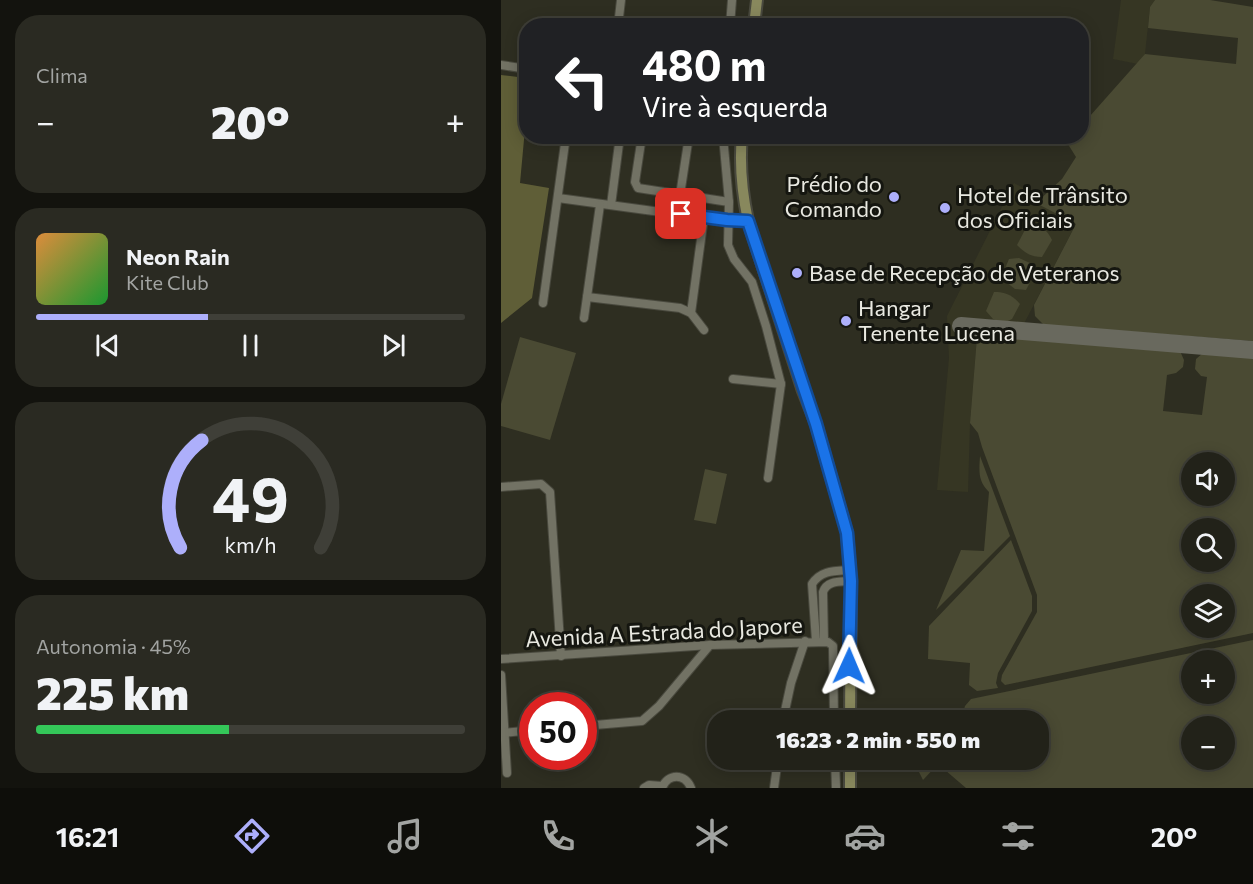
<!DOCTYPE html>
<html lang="pt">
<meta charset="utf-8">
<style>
body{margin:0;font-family:Commissioner,sans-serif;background:#2a2a22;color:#f1f3f6;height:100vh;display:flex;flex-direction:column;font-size:22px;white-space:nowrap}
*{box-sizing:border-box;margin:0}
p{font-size:20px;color:#a2a4a2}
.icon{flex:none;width:33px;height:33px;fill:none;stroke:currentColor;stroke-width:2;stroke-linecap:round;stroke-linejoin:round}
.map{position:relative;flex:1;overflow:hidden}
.drawer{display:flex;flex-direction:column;gap:15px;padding:15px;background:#13130e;width:501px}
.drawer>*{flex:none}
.hud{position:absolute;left:18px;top:18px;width:570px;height:126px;border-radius:24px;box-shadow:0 3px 15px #0003,0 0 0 2px #3f3f38;background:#202124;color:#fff;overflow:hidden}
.buttons{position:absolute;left:680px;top:452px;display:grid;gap:12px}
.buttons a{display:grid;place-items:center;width:54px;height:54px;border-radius:50%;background:#222219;box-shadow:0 3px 15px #0003,0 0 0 2px #3f3f38;font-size:30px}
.speed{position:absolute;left:18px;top:692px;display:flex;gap:12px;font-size:30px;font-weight:700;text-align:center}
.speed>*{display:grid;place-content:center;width:78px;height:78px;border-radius:50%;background:#222219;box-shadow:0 3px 15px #0003,0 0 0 2px #3f3f38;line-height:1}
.speed .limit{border:9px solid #d22;background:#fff;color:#111}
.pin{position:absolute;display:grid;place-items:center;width:51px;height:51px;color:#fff;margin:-26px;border-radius:12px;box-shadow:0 3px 9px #0006}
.me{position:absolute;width:66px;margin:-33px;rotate:1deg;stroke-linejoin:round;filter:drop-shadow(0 0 4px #0008)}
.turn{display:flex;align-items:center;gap:21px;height:126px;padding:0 24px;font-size:27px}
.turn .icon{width:78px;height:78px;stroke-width:2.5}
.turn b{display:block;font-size:42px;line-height:51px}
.big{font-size:45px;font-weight:800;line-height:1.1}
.drawer .widget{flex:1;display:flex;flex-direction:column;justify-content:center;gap:9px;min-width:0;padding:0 21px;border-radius:24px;background:#2a2a22}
.drawer .dial{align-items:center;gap:0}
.dial svg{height:156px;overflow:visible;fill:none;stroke:#3f3f38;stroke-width:7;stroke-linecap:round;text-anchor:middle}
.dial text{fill:#f1f3f6;stroke:none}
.song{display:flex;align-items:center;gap:18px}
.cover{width:72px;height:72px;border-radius:9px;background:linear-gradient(135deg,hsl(30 70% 55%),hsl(130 70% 35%))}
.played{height:6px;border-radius:3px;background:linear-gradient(90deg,#adaffb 40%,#3f3f38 40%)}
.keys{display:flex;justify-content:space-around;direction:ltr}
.heat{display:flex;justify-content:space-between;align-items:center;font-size:33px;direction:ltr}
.charge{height:9px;border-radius:4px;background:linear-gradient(90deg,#34c759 45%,#3f3f38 0)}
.trip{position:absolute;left:206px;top:710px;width:342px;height:60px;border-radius:24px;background:#222219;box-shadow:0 3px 15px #0003,0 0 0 2px #3f3f38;font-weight:800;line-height:60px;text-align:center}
.tab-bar{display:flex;height:96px;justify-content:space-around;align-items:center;background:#0e0e0a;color:#a2a4a2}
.tab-bar .icon{width:42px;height:42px}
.tab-bar .on{color:#adaffb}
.tab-bar b{font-size:27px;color:#f1f3f6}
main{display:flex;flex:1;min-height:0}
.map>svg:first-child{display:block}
.built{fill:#363623}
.green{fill:#4a4a33;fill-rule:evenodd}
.forest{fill:#5f5e37}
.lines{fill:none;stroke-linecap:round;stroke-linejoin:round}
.taxiway{stroke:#69695e;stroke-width:18}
.street-casing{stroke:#49493e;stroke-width:10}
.secondary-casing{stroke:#49493e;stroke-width:14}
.street{stroke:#727264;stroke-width:8}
.secondary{stroke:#88885d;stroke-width:10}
.route-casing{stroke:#114b97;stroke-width:15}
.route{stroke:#1a73e8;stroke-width:10}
.poi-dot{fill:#adaffb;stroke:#151610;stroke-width:2}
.labels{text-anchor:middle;stroke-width:6;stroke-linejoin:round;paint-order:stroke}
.poi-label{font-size:22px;fill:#e9e9e1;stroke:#151610;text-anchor:start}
.street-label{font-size:22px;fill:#e9e9e1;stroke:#151610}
</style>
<main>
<section class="drawer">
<div class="widget"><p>Clima</p>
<div class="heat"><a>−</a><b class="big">20°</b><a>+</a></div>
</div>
<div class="widget">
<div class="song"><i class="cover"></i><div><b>Neon Rain</b><p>Kite Club</p></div></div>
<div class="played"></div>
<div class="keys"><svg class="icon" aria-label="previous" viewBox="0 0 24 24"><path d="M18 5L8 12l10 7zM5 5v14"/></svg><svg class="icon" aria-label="pause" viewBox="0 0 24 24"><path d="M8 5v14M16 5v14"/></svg><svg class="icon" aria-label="next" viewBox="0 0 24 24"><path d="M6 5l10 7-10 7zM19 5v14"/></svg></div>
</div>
<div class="widget dial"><svg viewBox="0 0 100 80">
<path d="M14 69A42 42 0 1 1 86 69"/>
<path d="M14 69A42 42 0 0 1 25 14" stroke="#adaffb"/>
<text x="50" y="56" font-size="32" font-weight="700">49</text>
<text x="50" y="72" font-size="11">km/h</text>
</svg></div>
<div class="widget"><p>Autonomia · 45%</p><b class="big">225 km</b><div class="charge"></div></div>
</section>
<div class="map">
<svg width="752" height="788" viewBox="0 0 752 788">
<rect width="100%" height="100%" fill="#2e2e21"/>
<!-- built -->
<g class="built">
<polygon points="620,0 654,0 649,7 644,54 637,64 612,59"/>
<polygon points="513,183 538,197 536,203 575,224 516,337 476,338 469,423 467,492 436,490 448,358 446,316"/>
</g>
<!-- green -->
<g class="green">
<polygon points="654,0 709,0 752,7 752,341 543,325 534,316 533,305 575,224 535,203 561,179 575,157 565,141 569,137 580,136 581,125 644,54 735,64 737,38 647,28 649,7"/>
<path d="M 526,226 C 539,225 545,228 551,240 L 541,257 C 530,257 524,253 516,245 Z"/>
<polygon points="518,258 529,263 535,271 525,290 514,289 500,278 508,259"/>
<path d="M 493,292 C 505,292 511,295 519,304 L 511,319 L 503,323 L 492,319 L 485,311 Z"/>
<polygon points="19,337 75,353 49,440 0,426 0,404"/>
<path d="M 476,337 L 516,337 L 679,351 L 683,360 L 682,367 L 675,373 L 666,375 L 662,411 L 701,415 L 706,377 L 700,376 L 694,369 L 695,359 L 702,353 L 752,358 L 752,633 L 504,685 L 500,681 L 501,675 L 536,612 L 536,595 L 481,447 L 477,433 L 469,423 ZM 690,462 L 723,462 L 723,495 L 690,495 ZM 690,528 L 723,528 L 723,561 L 690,561 ZM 690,594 L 723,594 L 723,627 L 690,627 Z"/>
<path d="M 479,456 L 509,536 L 435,610 L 460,550 L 483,551 L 488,492 C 477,481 478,472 479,456 Z"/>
<polygon points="204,469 226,474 215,524 193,520"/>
<polygon points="510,540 531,596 531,611 497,673 495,683 497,688 476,691 468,685 469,663 427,659 428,626"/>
<path d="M 752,640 L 752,788 L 465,788 L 437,764 L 422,780 L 418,772 L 418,759 L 537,759 L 537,720 L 460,720 L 464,706 L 470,699 ZM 690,660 L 723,660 L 723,693 L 690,693 ZM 690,726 L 723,726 L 723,759 L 690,759 Z"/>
</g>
<!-- forest -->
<polygon class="forest" points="0,75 25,78 25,118 19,183 48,188 31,298 0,323"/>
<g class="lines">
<!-- taxiway -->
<polyline class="taxiway" points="460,326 752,350"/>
<!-- street casing -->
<g class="street-casing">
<g id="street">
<polyline points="117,26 120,0"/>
<polyline points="229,26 231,0"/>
<polyline points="0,65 26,69"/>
<polyline points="141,136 134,182 137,188 228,202"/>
<polyline points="222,136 228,202 227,245 233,259 251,282 265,326 280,384 267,478"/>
<polyline points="179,195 188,136"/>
<polyline points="57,198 226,221 247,221"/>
<polyline points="110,205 119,136"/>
<polyline points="86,297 179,308 190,313 203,330"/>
<polyline points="42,303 65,136"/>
<polyline points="190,313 203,217"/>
<polyline points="83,318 99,205"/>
<polyline points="232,379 280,384"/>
<polyline points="0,487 40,484 49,492 60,656"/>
<path d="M 315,641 L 311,584 C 320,570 334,571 349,570"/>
<path d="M 323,641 L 322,592 C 326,580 340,582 350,581"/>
<polyline points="0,659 209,645 327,642 332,646 333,720"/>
<polyline points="0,675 6,773"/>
<polyline points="282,720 290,683 304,641"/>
<polyline points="82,726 141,721 158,706 209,645"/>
<polyline points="3,733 32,730"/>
<polyline points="334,759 335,788"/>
<polyline points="143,788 148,785 161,786"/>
<path d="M 161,788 C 167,773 184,773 190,788"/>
<polyline points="273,788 277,759"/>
</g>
</g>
<!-- secondary casing -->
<g class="secondary-casing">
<g id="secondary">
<polyline points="253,26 256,0"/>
<path d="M 241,136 C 238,166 241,192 247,221 L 302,391 L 315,424 L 346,533 L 350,581 L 349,720"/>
<polyline points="349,759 349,788"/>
</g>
</g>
<!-- street -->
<use href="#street" class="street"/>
<!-- secondary -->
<use href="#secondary" class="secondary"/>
</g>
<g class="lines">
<!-- route casing -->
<g class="route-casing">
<polyline id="route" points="180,214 226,220 247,221 315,424 346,533 350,581 348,666"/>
</g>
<!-- route -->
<use href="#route" class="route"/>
</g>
<!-- markers -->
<g class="poi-dot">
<circle cx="393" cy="197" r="6"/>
<circle cx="444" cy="208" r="6"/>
<circle cx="296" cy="273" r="6"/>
<circle cx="345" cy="321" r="6"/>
</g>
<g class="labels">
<!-- poi labels -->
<g class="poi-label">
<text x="381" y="192" text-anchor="end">Prédio do<tspan x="381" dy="25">Comando</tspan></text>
<text x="456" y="203">Hotel de Trânsito<tspan x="456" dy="25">dos Oficiais</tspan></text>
<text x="308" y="281">Base de Recepção de Veteranos</text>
<text x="357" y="316">Hangar<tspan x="357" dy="25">Tenente Lucena</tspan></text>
</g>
<!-- street labels -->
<g class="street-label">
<text transform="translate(163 632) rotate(-3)" y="8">Avenida A Estrada do Japore</text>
</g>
</g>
</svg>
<div class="buttons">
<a><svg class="icon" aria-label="sound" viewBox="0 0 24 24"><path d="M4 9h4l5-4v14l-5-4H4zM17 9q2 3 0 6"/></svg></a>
<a><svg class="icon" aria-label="search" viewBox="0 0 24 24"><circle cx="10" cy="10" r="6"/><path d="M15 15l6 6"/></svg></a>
<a><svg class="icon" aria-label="layers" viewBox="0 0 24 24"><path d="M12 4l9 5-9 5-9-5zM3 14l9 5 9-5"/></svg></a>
<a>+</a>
<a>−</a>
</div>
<div class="speed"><div class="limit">50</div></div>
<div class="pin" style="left:180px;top:214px;background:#d93025"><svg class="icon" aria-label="arrive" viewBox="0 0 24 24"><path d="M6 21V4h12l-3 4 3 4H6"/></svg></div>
<svg class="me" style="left:348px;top:666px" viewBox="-20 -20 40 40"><path d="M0-17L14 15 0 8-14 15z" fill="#1a73e8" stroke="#fff" stroke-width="4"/></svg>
<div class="trip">16:23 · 2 min · 550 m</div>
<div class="hud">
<div class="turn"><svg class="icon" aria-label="left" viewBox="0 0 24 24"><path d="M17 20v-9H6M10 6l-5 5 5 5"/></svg><div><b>480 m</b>Vire à esquerda</div></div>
</div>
</div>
</main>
<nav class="tab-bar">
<b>16:21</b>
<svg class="icon on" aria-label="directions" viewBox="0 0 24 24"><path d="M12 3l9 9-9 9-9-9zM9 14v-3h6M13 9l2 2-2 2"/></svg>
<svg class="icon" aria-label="music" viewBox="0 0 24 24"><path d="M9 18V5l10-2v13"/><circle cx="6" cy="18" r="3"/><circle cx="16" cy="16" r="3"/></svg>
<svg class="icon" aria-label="phone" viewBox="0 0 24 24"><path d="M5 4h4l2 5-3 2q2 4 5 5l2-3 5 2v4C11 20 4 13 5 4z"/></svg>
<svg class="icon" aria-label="climate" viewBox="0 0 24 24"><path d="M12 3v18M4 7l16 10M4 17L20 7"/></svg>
<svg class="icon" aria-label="car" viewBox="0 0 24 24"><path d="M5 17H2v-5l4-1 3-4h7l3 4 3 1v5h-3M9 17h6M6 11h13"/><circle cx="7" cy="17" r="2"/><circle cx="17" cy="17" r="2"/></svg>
<svg class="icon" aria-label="filters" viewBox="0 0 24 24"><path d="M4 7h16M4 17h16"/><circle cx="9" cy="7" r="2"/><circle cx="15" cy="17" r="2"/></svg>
<b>20°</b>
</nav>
